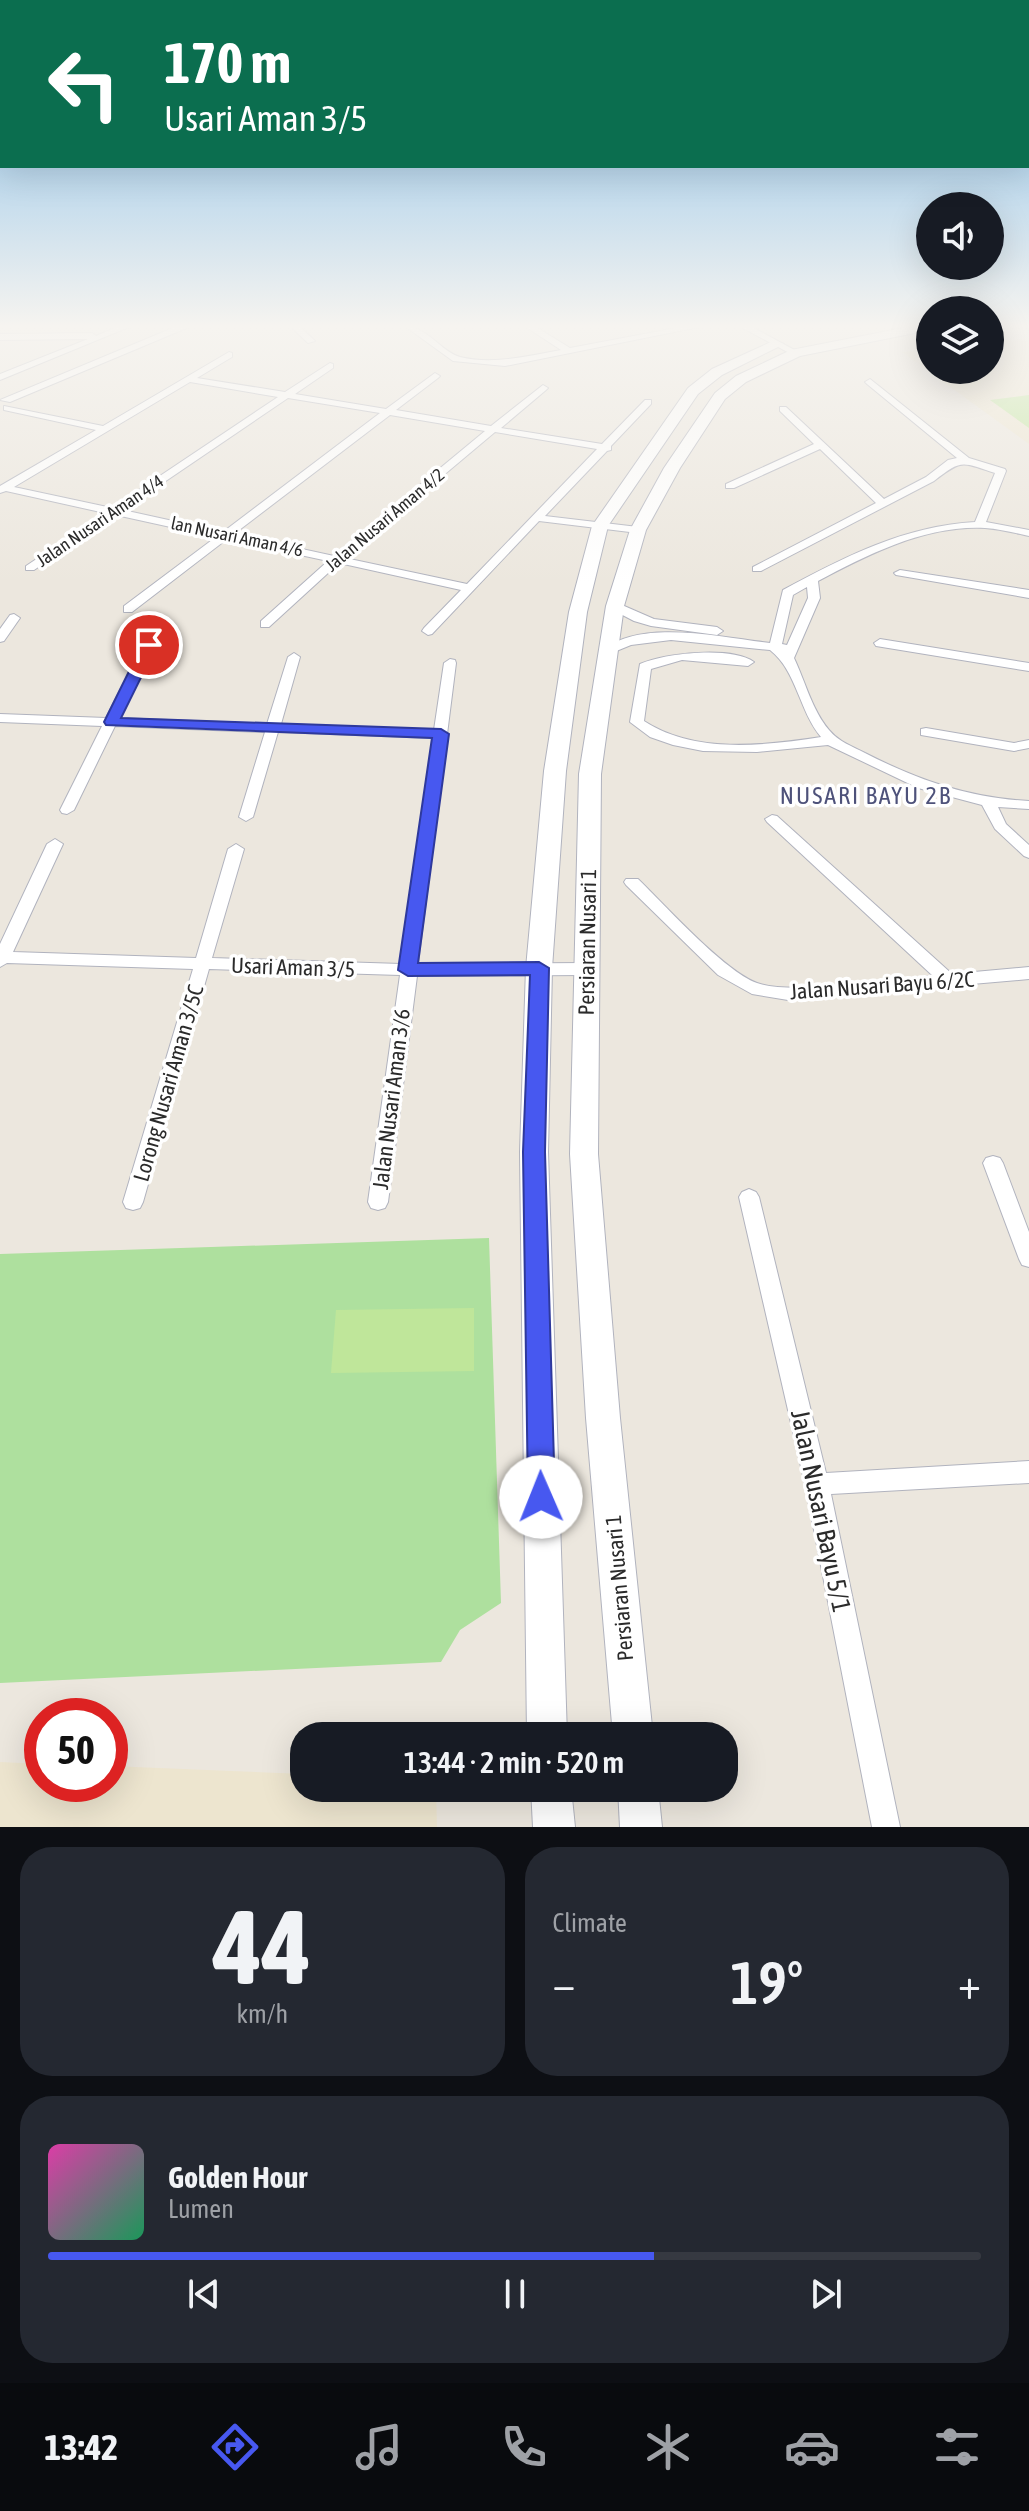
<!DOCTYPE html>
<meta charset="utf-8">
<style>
body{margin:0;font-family:"Asap Condensed",sans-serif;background:#242831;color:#f1f3f6;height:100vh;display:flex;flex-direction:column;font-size:30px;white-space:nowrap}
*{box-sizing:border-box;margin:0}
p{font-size:26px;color:#9ea1a6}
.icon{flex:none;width:44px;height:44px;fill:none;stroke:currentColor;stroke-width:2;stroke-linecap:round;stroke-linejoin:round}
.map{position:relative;height:1827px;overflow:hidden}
.side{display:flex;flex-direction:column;gap:20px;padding:20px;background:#0d0f14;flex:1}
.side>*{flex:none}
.hud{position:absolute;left:0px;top:0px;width:1030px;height:168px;box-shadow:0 8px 32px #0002;background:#0b6e4f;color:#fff;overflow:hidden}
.buttons{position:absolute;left:916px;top:192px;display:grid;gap:16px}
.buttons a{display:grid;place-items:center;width:88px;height:88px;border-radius:50%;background:#171b24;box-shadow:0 8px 32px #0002;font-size:40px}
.speed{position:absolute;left:24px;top:1698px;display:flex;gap:16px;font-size:40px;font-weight:700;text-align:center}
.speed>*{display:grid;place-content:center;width:104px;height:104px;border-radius:50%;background:#171b24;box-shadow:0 8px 32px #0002;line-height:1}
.speed .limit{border:12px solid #d22;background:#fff;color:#111}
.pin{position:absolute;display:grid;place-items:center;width:68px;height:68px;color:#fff;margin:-34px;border:4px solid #fff;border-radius:50%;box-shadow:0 2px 8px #0007}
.me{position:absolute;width:88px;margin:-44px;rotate:359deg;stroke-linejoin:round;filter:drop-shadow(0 0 6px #0008)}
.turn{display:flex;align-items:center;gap:28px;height:168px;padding:0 32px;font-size:36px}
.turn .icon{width:104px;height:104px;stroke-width:2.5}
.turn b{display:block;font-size:56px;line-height:68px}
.big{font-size:60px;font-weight:600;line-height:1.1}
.side .widget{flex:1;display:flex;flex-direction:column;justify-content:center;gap:12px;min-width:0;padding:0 28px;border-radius:32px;background:#242831}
.side .dial{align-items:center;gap:0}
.dial b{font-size:104px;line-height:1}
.song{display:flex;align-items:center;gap:24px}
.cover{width:96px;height:96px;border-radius:12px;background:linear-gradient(135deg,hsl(320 70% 55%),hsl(150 70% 35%))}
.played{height:8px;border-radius:4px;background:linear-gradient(90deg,#4758f0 65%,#363941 65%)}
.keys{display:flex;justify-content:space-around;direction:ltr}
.heat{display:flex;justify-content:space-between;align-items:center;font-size:44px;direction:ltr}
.side .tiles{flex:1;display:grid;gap:20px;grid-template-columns:1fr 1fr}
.widget:last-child{grid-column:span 2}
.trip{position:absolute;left:290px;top:1722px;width:448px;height:80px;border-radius:32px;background:#171b24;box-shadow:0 8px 32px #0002;font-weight:600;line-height:80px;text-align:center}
.dock{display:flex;height:128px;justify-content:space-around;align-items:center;background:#090b0e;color:#9ea1a6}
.dock .icon{width:56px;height:56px}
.dock .selected{color:#4758f0}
.dock b{font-size:36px;color:#f1f3f6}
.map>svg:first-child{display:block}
.education{fill:#ede5cf}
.green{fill:#aee09e}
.pitch{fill:#bfe69a}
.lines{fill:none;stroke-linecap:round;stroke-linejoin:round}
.minor-casing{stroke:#b1b3be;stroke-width:2}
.tertiary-casing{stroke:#b1b3be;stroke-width:2}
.secondary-casing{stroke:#b1b3be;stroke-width:2}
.minor{fill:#fff;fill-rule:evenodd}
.tertiary{fill:#fff;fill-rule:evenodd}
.secondary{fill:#fff;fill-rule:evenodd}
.route{fill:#4758f0;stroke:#2e399c;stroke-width:2}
.labels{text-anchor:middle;stroke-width:7;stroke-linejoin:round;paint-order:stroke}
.far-street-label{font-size:18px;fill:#2b2b2b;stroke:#fff}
.street-label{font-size:22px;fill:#2b2b2b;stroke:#fff}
.neighbourhood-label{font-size:24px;letter-spacing:2px;fill:#4e527a;stroke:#fff}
.near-street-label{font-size:26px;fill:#2b2b2b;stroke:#fff}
</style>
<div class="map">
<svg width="1029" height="1827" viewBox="0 0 1029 1827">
<rect width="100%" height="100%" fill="#ece7de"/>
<!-- education -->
<g class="education">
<polygon points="1029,338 1029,444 902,352 930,349 930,370 990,370 990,342"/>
<polygon points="0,1762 42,1764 42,1784 110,1784 110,1766 304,1774 304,1788 436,1788 437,1827 0,1827"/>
</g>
<!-- green -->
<polygon class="green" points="489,1238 501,1603 460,1630 441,1662 0,1683 0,1254"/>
<!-- pitch -->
<g class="pitch">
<polygon points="1029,395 1029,428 990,400"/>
<polygon points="474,1308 474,1371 331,1373 336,1310"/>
</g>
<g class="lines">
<!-- minor casing -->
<g class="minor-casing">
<g id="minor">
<polygon points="117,327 129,327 0,380 0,374 88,339 0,340 0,334 92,333 96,336"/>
<polygon points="291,327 300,327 315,341 308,343"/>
<path d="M 406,327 C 428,327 440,351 460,357 C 493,365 528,356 561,350 L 526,327 L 536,327 L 570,348 L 681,327 L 699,327 L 505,366 L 453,361 Z"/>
<polygon points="741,327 752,327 800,353 793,355"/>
<path d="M 229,352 L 232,353 L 232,357 L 197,378 L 285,392 L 330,363 L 333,364 L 333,368 L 295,394 L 386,409 L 435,373 L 440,376 L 438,378 L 396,410 L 491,426 L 543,385 L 548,388 L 546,390 L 501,428 L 602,444 L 645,400 L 651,400 L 651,404 L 611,446 L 611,450 L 607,451 L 545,516 L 638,527 L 644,530 L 638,533 L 539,521 L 432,634 L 428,635 L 422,631 L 424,628 L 461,590 L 339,563 L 269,627 L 261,627 L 261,621 L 328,561 L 227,539 L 132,612 L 124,612 L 124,606 L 216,537 L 116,515 L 34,570 L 26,570 L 26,566 L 105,513 L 6,491 L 0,493 L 0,486 L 96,430 L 4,410 L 4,406 L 103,426 ZM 190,382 L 278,397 L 112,508 L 14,487 ZM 288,398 L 380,413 L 223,532 L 123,510 ZM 390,415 L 485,431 L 334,556 L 234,534 ZM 495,432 L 597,449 L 467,584 L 345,558 Z"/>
<path d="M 870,379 L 969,458 L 1005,469 L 1006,471 L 986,522 L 1029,530 L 1029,536 C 1015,533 1000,529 985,528 C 926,525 869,554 818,581 L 820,598 L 794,658 C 805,681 812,710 829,730 C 839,742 852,746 865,753 C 918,780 969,798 1029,801 L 1029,809 L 998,807 L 1006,824 L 1029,845 L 1029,858 L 1024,856 L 995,829 L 982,805 L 918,788 L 828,745 L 757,752 L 703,751 L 673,745 L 650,737 L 630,722 L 640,664 C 666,653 731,646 754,662 L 748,666 L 682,660 L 651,669 L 644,721 C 695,754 763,746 821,737 C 799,711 797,671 770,650 L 671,640 L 631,645 L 609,654 L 603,650 C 642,618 724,638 770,643 L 783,590 C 844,557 904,526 975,522 L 995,473 C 961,462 962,459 934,481 L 761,571 L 753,571 L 753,567 L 876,503 L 820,449 L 734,488 L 726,488 L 726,484 L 814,444 L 780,411 L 780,407 L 786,407 L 884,499 L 926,477 L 948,460 L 957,458 L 867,384 L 865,382 ZM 807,587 L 808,598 L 787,645 L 782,644 L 793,595 Z"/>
<polygon points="900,570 1029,590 1029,598 896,575 894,573"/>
<polygon points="615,602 654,619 717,627 723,631 717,635 651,626 634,621 611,609 611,603"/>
<polygon points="14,614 20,618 4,641 0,642 0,629 10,615"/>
<polygon points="880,639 1029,663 1029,671 876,646 874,643"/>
<polygon points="149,641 155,645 119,718 267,724 288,657 294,653 300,657 281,724 434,730 444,663 450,659 455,660 456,663 418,964 587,963 595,969 587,975 417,976 388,1202 385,1208 378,1210 371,1208 368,1202 400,975 209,969 143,1202 140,1208 133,1210 126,1208 123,1202 193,969 7,963 0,967 0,944 47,844 55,839 63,844 13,952 196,958 228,849 236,844 244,849 212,958 401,964 433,738 278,732 253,817 246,821 239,817 265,732 115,726 74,810 67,814 62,813 60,810 102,726 0,722 0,714 106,718 143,645"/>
<polygon points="926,728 1014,743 1029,740 1029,748 1014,751 921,735 921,729"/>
<path d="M 772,815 L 777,816 L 952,974 L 1029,967 L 1029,979 L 788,1000 L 752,994 L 718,975 L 626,885 L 624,882 L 626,879 L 638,879 C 665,905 724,971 757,983 C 792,996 892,979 933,976 L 767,822 L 765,819 Z"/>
<polygon points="993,1156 1000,1158 1003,1163 1029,1232 1029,1267 1022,1265 1019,1259 983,1163 986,1158"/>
<polygon points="749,1189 756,1192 759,1197 826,1473 1029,1461 1029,1483 831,1494 900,1827 872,1827 805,1484 739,1197 742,1192"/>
</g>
</g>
<!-- tertiary casing -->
<g class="tertiary-casing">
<polygon id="tertiary" points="175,327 189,327 10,402 0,400"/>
</g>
<!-- secondary casing -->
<g class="secondary-casing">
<g id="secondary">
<polygon points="908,327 930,327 930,330 800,356 746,382 725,399 680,468 646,530 624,606 601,774 598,1154 620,1418 653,1736 613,1736 586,1418 570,1154 579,774 606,606 630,530 664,468 715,393 736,376 791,350"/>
<polygon points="773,341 784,344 722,375 698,394 608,526 587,612 566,771 552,968 548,1152 567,1736 527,1736 520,1152 526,968 544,771 569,612 592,526 688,388 712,369"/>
<polygon points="531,1788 571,1788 575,1827 533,1827"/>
<polygon points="618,1788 658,1788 662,1827 620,1827"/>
</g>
</g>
<!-- minor -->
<use href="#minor" class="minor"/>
<!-- tertiary -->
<use href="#tertiary" class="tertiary"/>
<!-- secondary -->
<use href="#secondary" class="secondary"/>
</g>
<!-- sky -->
<linearGradient id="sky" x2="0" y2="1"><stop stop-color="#7bb9e8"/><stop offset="0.56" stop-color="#f6f4f0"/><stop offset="1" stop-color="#f6f4f0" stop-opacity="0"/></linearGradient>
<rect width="1029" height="583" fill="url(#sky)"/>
<!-- route -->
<polygon class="route" points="149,641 157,645 121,718 441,729 449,734 418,963 539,962 549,968 545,1152 555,1497 551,1506 541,1509 532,1506 528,1497 523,1152 530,975 408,976 398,970 432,738 106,725 104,722 142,645"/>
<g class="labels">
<!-- far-street labels -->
<g class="far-street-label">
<text transform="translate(385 520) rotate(-40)" y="6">Jalan Nusari Aman 4/2</text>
<text transform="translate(100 521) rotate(-34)" y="6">Jalan Nusari Aman 4/4</text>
<text transform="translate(237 537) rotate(12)" y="6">lan Nusari Aman 4/6</text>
</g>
<!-- street labels -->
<g class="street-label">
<text transform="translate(587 942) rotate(-89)" y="8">Persiaran Nusari 1</text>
<text transform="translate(293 967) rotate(2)" y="8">Usari Aman 3/5</text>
<text transform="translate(882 985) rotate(-4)" y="8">Jalan Nusari Bayu 6/2C</text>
<text transform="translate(168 1083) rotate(-74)" y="8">Lorong Nusari Aman 3/5C</text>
<text transform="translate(391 1099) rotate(-83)" y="8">Jalan Nusari Aman 3/6</text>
<text transform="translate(619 1588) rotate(-95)" y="8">Persiaran Nusari 1</text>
</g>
<!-- neighbourhood labels -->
<g class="neighbourhood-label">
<text x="866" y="804">NUSARI BAYU 2B</text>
</g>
<!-- near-street labels -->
<g class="near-street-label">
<text transform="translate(821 1511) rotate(78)" y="9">Jalan Nusari Bayu 5/1</text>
</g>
</g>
</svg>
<div class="buttons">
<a><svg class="icon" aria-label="sound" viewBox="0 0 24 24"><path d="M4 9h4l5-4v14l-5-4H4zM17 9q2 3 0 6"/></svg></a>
<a><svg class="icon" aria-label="layers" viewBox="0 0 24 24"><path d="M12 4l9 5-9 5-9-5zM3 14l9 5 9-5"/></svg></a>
</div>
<div class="speed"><div class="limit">50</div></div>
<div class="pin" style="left:149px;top:645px;background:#d93025"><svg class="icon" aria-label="arrive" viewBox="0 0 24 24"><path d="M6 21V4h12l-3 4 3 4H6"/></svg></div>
<svg class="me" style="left:541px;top:1497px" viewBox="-20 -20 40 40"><circle r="19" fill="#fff"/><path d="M0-13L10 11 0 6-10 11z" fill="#4758f0"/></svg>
<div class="trip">13:44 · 2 min · 520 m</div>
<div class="hud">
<div class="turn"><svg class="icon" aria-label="left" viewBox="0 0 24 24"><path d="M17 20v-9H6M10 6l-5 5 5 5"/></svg><div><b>170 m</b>Usari Aman 3/5</div></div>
</div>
</div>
<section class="side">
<div class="tiles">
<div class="widget dial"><b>44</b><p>km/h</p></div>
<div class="widget"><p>Climate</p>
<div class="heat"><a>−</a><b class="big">19°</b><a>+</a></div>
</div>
<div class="widget">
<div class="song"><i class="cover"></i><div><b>Golden Hour</b><p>Lumen</p></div></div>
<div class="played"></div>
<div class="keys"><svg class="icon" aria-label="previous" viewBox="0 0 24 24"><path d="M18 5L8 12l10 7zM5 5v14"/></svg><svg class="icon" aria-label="pause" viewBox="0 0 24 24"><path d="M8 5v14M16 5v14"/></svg><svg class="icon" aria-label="next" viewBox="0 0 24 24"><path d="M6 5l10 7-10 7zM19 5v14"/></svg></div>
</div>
</div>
</section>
<nav class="dock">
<b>13:42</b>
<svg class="icon selected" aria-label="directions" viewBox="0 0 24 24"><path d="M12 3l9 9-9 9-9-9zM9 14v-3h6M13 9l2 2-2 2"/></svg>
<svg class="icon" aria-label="music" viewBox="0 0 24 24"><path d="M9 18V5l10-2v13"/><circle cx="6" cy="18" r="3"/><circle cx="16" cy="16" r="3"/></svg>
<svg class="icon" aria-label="phone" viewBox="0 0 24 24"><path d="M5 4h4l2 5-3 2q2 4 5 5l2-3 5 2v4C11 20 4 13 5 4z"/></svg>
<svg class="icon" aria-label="climate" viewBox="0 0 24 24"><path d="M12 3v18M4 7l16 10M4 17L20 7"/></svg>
<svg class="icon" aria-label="car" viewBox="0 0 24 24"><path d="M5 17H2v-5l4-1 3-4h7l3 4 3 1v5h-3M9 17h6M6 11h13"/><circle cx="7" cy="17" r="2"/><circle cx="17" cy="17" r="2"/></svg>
<svg class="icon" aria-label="filters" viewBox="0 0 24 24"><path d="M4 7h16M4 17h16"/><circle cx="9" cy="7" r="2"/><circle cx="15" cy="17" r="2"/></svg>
</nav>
